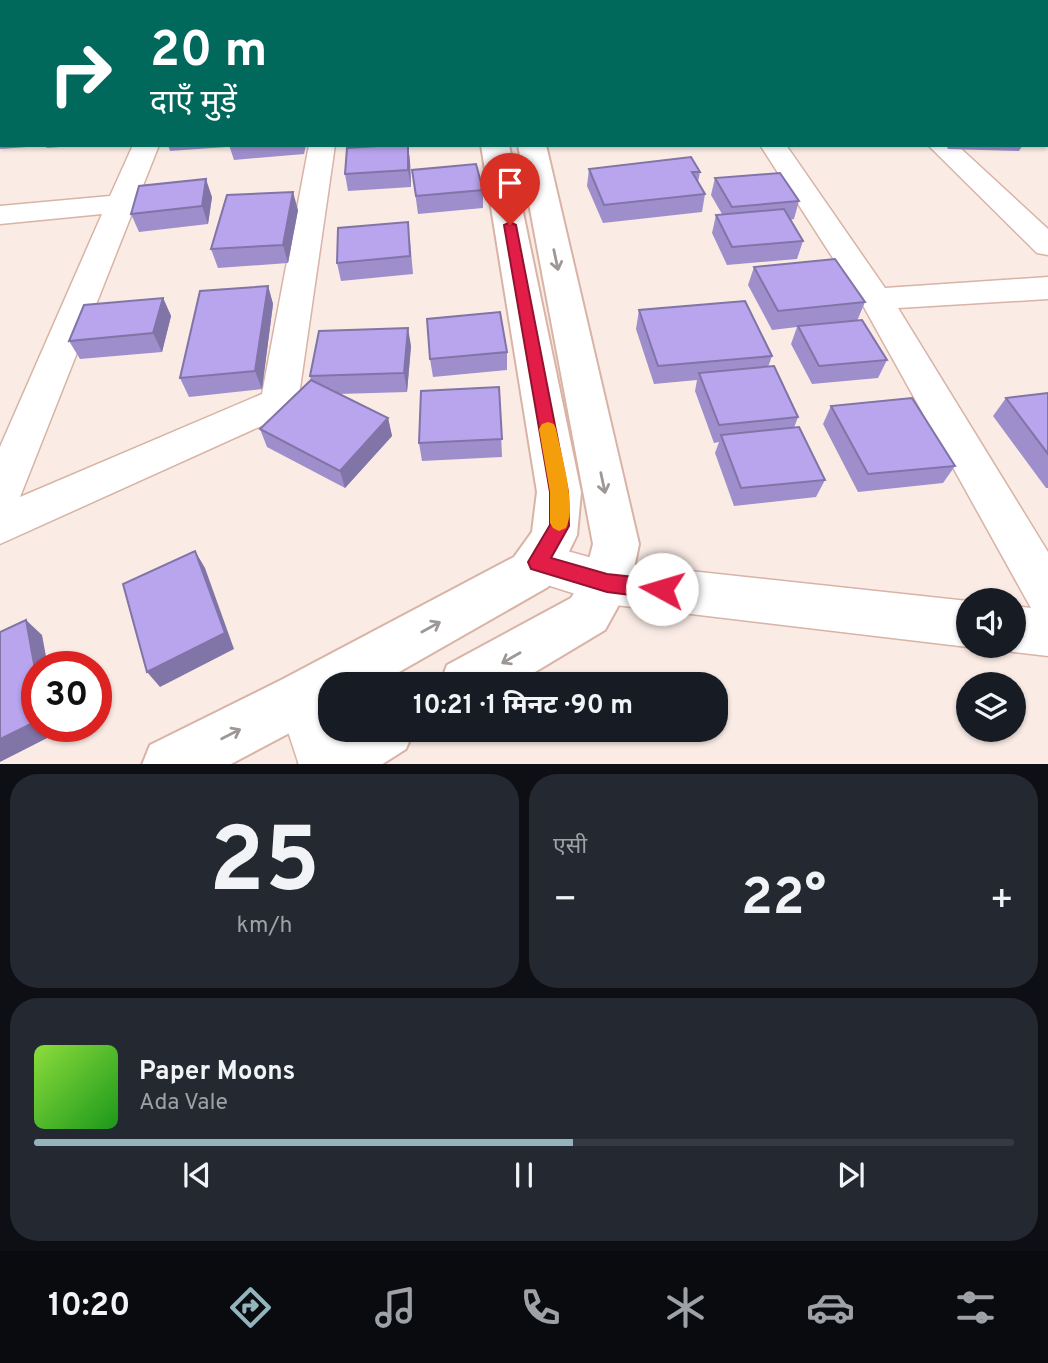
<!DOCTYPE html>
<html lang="hi">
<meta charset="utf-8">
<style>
body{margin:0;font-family:Overpass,"Noto Sans Devanagari",sans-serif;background:#242831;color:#f1f3f6;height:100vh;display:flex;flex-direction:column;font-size:26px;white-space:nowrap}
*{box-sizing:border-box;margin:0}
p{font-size:23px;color:#9ea1a6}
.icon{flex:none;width:38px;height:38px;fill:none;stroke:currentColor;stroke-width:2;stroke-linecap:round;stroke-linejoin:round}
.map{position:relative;height:764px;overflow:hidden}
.sheet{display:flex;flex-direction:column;gap:10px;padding:10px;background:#0d0f14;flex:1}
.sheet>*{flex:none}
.banner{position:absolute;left:0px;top:0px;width:1048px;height:147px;box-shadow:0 2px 5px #0004;background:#00695c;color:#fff;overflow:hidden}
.fabs{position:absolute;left:956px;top:588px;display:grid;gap:14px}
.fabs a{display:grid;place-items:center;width:70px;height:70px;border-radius:50%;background:#171b24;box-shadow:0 2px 5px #0004;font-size:35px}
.speed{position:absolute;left:21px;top:651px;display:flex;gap:14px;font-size:35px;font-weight:700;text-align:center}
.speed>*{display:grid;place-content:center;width:91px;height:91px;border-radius:50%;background:#171b24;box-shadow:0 2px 5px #0004;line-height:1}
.speed .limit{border:10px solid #d22;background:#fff;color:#111}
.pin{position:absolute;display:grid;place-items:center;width:60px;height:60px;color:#fff;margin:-72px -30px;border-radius:50% 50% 50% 0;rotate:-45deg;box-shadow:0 0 7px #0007}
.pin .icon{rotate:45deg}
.me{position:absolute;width:77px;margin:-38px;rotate:276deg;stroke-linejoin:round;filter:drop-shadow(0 0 5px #0008)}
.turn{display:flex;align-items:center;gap:24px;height:147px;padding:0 35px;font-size:32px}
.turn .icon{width:91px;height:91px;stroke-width:2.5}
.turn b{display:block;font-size:49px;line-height:60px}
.big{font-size:52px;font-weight:700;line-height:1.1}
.sheet .card{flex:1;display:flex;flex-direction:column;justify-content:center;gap:10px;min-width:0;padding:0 24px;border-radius:28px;background:#242831}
.sheet .dial{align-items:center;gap:0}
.dial b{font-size:91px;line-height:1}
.song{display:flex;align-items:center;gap:21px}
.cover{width:84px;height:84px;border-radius:10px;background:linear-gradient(135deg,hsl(90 70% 55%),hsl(120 70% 35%))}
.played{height:7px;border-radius:4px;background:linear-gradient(90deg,#93b4bd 55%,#363941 55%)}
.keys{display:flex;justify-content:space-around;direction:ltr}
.heat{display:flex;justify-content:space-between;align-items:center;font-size:38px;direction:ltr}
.sheet .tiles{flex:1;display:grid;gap:10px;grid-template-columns:1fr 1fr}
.card:last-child{grid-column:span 2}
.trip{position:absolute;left:318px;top:672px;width:410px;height:70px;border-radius:28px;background:#171b24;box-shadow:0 2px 5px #0004;font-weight:700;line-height:70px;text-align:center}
.tab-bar{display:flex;height:112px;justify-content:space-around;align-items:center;background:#090b0e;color:#9ea1a6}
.tab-bar .icon{width:49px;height:49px}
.tab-bar .selected{color:#93b4bd}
.tab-bar b{font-size:32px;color:#f1f3f6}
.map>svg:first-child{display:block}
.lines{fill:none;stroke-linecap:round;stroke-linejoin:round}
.minor-casing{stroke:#d8b3a6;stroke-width:3}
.tertiary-casing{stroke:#d8b3a6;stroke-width:4}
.minor{fill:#fff;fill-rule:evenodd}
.tertiary{fill:#fff;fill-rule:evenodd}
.wall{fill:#9e8ecc}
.shaded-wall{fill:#8174a6}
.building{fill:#b8a5ed;stroke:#8174a6;stroke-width:2}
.oneway{stroke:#9d9795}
.route{fill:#e11d48;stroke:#92132f;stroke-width:2}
.slow{fill:#f59e0b}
</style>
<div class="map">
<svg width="1048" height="765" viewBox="0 0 1048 765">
<rect width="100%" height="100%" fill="#faebe5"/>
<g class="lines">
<!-- minor casing -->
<g class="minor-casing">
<g id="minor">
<rect x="330" y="0" width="20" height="2"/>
<polygon points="666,0 686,0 688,2 667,2"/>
<polygon points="722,0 753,0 755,2 723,2"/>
<rect x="1046" y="42" width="2" height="14"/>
<rect x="0" y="97" width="2" height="14"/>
<rect x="1046" y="103" width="2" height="14"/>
<polygon points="133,145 159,145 20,497 262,394 309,145 335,145 298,402 292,412 0,544 0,447 102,214 0,224 0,206 110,196"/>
<polygon points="760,145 786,145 885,288 1048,277 1048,299 898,308 1048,552 1048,656 1013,652 998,646 1013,646 1013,606 1031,608 860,300"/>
<polygon points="928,145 957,145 1048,229 1048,255 1037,253"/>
<polygon points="538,543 607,562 968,601 968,646 970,646 968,647 607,604 522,577 516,563 522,549"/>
<polygon points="302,673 320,680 331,707 331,730 340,730 353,765 299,765 277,698 284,680"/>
</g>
</g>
<!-- tertiary casing -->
<g class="tertiary-casing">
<g id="tertiary">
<polygon points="461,0 481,0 482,2 462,2"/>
<polygon points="490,0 510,0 511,2 491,2"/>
<polygon points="481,145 509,145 581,492 577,535 562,566 548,587 378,684 331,684 331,711 229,765 142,765 150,745 283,679 514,557 532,532 537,492"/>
<polygon points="518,145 546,145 639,544 631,583 605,630 515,684 440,684 447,665 571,598 585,575 593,544"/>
<polygon points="333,730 414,730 406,749 381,765 298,765 306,745"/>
</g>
</g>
<!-- minor -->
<use href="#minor" class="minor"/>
<!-- tertiary -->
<use href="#tertiary" class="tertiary"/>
</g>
<!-- wall -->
<g class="wall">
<polygon points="13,0 121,0 122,2 14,2"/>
<polygon points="601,0 656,0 656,2 594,2 602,1"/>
<polygon points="824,0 878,0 878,2 825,2"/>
<polygon points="941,0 1010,0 1015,2 941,2"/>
<rect x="1046" y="10" width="2" height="35"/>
<rect x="0" y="26" width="2" height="67"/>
<polygon points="0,106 2,106 2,145 42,145 41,146 0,149"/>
<polygon points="45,145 87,145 47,148"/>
<polygon points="168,145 226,145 226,147 170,151"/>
<polygon points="229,145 306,145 304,154 234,160"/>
<polygon points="408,145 410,162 411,187 348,191 345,174"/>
<polygon points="946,145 1023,145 1019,151 948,149"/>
<polygon points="589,169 700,172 698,182 705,194 702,212 603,223 587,186"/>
<polygon points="412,170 483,190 483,208 418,214"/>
<polygon points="715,178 799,201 794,219 790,220 803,241 797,259 727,265 712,233 716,215 722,214 711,195"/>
<polygon points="212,197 208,224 139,232 131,214"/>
<polygon points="298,210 288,263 218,268 211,249"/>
<polygon points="410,240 413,274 341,281 337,263"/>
<polygon points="754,267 865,302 857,321 887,360 878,378 812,384 791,344 797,327 772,330 748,285"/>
<polygon points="268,286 273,304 262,389 189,397 180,378"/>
<polygon points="163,298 171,316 162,352 80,359 69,341"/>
<polygon points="639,310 772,356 768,367 798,417 794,428 825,480 816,497 734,506 715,453 719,442 714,443 695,391 697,380 654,384 636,329"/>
<polygon points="411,346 407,392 339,394 388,418 392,436 345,488 267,447 260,429 311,380 310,376"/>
<polygon points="507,352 507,370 433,377 430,359"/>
<polygon points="499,387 502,457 422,461 419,443"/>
<polygon points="1048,393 1048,488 1046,488 993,416 1006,398"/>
<polygon points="831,406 955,466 943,483 858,492 823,424"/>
</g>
<!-- shaded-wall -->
<g class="shaded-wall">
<polygon points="108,0 121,0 122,2 106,2"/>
<rect x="177" y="0" width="10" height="2"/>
<polygon points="408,145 410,162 411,187 408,170"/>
<polygon points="206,179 212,197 208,224 202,206"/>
<polygon points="293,192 298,210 288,263 283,245"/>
<polygon points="268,286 273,304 262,389 255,371"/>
<polygon points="163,298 171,316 162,352 153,333"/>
<polygon points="408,328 411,346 407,392 404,373"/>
<polygon points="388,418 392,436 345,488 340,471"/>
<polygon points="195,551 205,568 234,649 160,687 147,672"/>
<polygon points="26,620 42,635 48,667 37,667 37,680"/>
<polygon points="37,721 37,726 60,726 61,731 0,762 0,739"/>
</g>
<!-- building -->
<g class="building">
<polygon points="69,0 108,0 106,2 68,2"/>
<polygon points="136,0 177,0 177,2 135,2"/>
<polygon points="359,0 406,0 406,1 359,2"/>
<polygon points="411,0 452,0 452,2 412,2"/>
<polygon points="539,0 586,0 587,2 540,2"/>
<polygon points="837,0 878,0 878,2 856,2"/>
<polygon points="984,0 1010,0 1015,1 1015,2 984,2"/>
<rect x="1046" y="10" width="2" height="18"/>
<polygon points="0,26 2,26 2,39 0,41"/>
<rect x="0" y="53" width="2" height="23"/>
<rect x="0" y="106" width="2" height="25"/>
<polygon points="394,145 408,145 408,170 345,174 347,148"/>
<polygon points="691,157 700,172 692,172 705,194 604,205 589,169"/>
<polygon points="476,164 483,190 416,196 412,170"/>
<polygon points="780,173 799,201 732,207 715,178"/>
<polygon points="206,179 202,206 131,214 139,186"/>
<polygon points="293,192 283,245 211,249 227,195"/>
<polygon points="784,209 803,241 732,247 716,215"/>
<polygon points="408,222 410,256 337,263 338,228"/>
<polygon points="835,259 865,302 778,311 754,267"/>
<polygon points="268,286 255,371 180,378 200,291"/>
<polygon points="163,298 153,333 69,341 84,305"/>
<polygon points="745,301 772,356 658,366 639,310"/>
<polygon points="500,312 507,352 430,359 427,319"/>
<polygon points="862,320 887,360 819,366 798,326"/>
<polygon points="408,328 404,373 310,376 319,331"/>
<polygon points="774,366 798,417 719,425 699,373"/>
<polygon points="311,380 388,418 340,471 260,429"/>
<polygon points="499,387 502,439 419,443 421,391"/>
<polygon points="1048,393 1048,454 1006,398"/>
<polygon points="912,398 955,466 868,474 831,406"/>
<polygon points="799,427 825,480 741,488 721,435"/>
<polygon points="195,551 225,633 147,672 123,584"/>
<polygon points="26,620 37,680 37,721 0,739 0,632"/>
</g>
<!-- one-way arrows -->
<defs><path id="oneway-shaft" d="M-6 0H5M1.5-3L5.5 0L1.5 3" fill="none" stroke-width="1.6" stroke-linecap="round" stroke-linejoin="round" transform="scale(1.75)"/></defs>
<g class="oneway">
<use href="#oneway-shaft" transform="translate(556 260) rotate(78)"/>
<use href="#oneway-shaft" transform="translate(603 483) rotate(78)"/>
<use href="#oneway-shaft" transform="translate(431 627) rotate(-29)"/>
<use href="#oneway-shaft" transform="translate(511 658) rotate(150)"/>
<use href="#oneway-shaft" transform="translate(231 734) rotate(-27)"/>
</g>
<!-- route -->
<polygon class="route" points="510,222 516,225 568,492 569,526 551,558 607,574 662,580 669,583 672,589 669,596 662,599 607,592 531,569 528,562 550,525 550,492 504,225"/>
<!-- slow -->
<path class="slow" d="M 548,422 L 554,424 L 556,429 C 561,454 577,505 566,528 L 559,531 L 553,528 L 550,523 L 550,492 L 539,429 L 542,424 Z"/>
</svg>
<div class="fabs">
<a><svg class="icon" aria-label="sound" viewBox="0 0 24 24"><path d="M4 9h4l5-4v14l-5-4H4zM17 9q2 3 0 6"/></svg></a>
<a><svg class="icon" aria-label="layers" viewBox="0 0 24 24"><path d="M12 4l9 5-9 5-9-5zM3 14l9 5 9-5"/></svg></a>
</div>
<div class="speed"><div class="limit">30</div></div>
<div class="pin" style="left:510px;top:225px;background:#d93025"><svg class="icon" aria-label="arrive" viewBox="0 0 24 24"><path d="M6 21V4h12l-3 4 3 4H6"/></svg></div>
<svg class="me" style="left:662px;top:589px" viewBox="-20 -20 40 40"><circle r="19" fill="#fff"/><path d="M0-13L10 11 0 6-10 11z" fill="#e11d48"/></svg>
<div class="trip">10:21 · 1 मिनट · 90 m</div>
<div class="banner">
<div class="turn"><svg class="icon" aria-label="right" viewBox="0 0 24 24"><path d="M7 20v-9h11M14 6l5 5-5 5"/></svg><div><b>20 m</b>दाएँ मुड़ें</div></div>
</div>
</div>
<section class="sheet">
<div class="tiles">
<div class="card dial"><b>25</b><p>km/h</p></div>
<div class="card"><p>एसी</p>
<div class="heat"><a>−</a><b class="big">22°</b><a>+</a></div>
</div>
<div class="card">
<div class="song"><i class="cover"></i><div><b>Paper Moons</b><p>Ada Vale</p></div></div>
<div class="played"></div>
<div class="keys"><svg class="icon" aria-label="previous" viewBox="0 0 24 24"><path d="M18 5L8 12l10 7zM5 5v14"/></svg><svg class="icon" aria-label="pause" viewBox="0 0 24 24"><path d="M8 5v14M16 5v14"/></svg><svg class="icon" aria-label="next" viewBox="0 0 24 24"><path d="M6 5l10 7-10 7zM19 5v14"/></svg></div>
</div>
</div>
</section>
<nav class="tab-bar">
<b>10:20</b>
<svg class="icon selected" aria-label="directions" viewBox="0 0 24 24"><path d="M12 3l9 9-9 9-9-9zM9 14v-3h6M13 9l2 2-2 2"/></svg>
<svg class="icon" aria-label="music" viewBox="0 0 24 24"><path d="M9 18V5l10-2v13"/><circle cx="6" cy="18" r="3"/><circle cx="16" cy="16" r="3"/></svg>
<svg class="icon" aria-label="phone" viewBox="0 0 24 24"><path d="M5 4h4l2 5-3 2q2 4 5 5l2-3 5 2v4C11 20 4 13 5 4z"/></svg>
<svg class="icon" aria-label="climate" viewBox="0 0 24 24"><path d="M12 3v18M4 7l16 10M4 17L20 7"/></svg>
<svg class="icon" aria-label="car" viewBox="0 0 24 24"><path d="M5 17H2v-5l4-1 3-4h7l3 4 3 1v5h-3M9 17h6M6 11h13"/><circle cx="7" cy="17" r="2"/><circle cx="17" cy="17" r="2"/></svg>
<svg class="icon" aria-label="filters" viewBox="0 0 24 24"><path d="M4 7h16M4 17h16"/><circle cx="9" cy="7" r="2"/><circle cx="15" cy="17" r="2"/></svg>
</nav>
